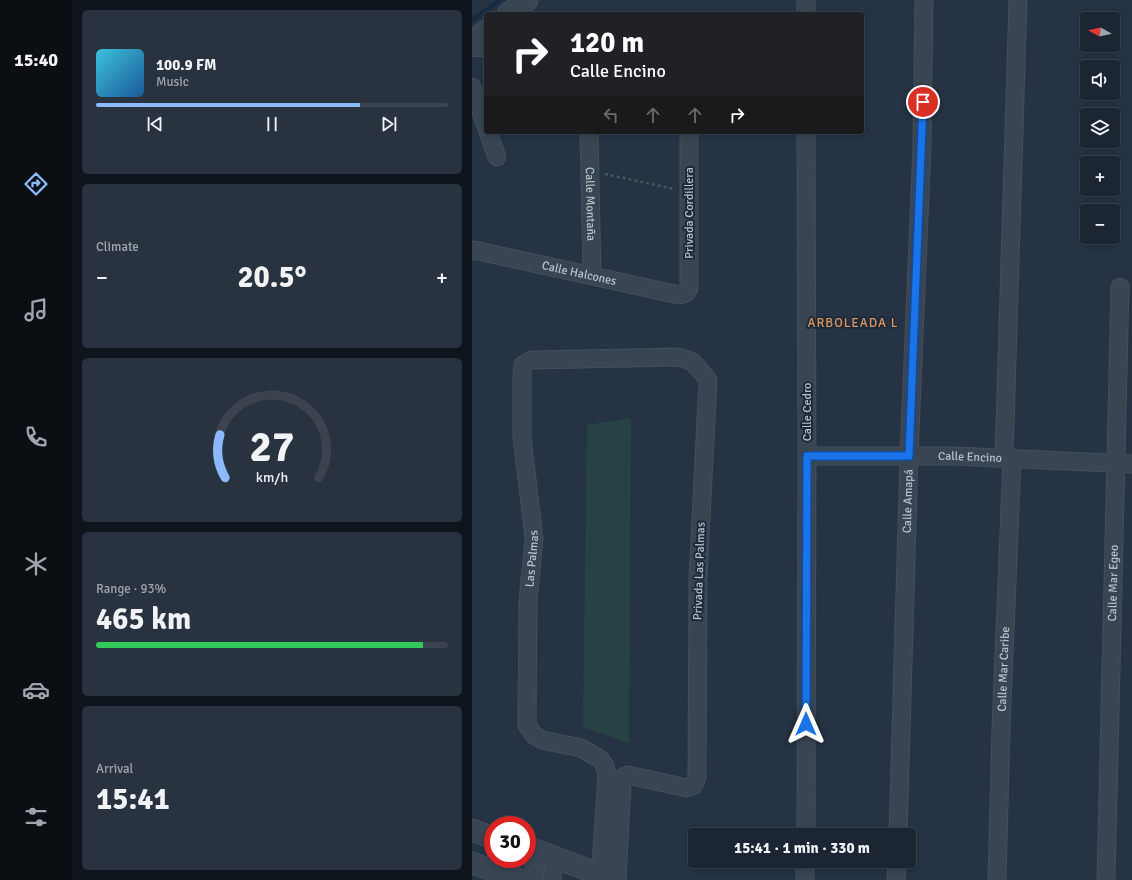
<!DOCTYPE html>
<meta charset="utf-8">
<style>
body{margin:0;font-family:Signika,sans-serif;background:#29323f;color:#f1f3f6;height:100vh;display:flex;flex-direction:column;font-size:15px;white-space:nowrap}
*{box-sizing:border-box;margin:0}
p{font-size:13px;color:#a0a5ac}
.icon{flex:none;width:22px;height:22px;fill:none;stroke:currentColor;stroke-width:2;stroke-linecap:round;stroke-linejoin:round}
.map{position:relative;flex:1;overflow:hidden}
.drawer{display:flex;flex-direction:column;gap:10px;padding:10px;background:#0f151c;width:400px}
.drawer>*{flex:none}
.hud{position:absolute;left:12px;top:12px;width:380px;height:122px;border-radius:4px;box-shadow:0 2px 6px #0003,0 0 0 1px #3a434e;background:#202124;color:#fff;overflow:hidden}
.needle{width:26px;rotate:278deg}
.tools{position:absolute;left:608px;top:12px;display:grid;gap:8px}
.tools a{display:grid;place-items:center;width:40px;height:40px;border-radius:4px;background:#1c2633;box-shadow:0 2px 6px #0003,0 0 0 1px #3a434e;font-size:20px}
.speed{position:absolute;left:12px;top:816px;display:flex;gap:8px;font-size:20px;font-weight:700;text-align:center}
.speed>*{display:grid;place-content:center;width:52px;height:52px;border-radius:50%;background:#1c2633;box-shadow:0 2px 6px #0003,0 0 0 1px #3a434e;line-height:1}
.speed .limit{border:6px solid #d22;background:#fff;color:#111}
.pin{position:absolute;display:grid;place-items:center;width:34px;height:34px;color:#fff;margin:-17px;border:2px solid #fff;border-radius:50%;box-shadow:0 1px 4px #0007}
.me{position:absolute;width:44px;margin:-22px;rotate:0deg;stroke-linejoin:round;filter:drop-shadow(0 0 3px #0008)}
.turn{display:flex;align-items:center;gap:14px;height:84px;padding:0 20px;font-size:18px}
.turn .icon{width:52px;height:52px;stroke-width:2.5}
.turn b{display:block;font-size:28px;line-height:34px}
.lanes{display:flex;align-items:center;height:38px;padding:0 20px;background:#0003;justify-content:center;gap:20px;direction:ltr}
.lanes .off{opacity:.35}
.big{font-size:30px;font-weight:700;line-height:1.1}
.drawer .widget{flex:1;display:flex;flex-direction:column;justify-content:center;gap:6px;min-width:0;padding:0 14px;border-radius:6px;background:#29323f}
.drawer .dial{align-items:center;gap:0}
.dial svg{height:104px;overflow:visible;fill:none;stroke:#3a434e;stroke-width:7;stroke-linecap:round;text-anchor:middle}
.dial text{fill:#f1f3f6;stroke:none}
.song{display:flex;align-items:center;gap:12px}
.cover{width:48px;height:48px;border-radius:6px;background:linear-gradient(135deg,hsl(190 70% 55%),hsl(210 70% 35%))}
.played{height:4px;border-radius:2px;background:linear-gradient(90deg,#8cbafd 75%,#3a434e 75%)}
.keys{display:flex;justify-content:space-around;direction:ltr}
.heat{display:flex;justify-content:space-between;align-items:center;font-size:22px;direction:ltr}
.charge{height:6px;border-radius:3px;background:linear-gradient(90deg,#34c759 93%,#3a434e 0)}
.trip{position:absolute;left:216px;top:828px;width:228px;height:40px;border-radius:4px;background:#1c2633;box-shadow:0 2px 6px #0003,0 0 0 1px #3a434e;font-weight:700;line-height:40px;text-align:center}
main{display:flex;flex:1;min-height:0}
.dock{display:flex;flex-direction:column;width:72px;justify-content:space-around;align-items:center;background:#0b0f14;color:#a0a5ac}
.dock .icon{width:28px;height:28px}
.dock .current{color:#8cbafd}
.dock b{font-size:18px;color:#f1f3f6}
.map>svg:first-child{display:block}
.green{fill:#274245}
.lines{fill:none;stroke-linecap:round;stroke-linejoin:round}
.stream{stroke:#172a43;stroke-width:4.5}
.minor-casing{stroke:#444e5d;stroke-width:19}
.tertiary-casing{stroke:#444e5d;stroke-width:23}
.path{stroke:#415b5c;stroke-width:2.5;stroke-dasharray:3 3;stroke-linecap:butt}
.minor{stroke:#3a4553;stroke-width:17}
.tertiary{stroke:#3a4553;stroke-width:21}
.route-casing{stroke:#114b97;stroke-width:10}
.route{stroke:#1a73e8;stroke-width:7}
.labels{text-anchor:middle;stroke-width:4;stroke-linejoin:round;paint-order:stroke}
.street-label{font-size:12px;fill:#b7c0cd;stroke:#1f2a39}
.neighbourhood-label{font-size:13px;letter-spacing:1px;fill:#dc9564;stroke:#1f2a39}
</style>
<main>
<nav class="dock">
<b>15:40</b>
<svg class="icon current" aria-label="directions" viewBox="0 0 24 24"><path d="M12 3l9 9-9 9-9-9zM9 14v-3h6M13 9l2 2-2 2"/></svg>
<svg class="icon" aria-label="music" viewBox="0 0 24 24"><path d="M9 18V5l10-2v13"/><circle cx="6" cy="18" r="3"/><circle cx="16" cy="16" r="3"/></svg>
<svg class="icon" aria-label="phone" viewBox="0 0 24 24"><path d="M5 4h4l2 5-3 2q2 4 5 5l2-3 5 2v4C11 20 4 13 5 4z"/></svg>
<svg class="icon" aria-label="climate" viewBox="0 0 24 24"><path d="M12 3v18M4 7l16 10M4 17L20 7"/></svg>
<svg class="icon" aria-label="car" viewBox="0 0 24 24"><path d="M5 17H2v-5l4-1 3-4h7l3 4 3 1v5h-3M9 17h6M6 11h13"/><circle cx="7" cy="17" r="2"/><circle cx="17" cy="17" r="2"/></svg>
<svg class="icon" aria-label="filters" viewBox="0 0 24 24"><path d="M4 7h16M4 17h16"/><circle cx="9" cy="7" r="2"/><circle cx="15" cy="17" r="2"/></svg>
</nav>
<section class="drawer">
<div class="widget">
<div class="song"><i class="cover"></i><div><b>100.9 FM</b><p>Music</p></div></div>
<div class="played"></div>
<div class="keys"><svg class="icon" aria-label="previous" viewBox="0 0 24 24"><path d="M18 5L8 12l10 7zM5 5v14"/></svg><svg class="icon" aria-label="pause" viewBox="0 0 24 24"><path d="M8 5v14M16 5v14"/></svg><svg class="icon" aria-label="next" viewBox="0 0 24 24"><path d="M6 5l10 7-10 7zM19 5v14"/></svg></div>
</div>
<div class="widget"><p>Climate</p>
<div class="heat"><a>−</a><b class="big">20.5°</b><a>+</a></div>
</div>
<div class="widget dial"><svg viewBox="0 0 100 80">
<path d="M14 69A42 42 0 1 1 86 69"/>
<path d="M14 69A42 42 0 0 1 10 36" stroke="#8cbafd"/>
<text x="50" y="56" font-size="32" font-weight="700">27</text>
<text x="50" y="72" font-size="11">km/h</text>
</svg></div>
<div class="widget"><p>Range · 93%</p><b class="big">465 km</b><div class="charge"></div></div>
<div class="widget"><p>Arrival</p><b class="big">15:41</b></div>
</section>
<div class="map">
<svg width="660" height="880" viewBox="0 0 660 880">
<rect width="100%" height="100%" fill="#253344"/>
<!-- green -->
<polygon class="green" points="159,418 157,743 111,727 115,425"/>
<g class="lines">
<!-- stream -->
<polyline class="stream" points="0,20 28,0"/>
<!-- minor casing -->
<g class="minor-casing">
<g id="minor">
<polyline points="334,0 334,14"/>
<polyline points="0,47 14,48"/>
<polyline points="0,87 14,126"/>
<polyline points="16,132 25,157"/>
<path id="s1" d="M 117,132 L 120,275"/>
<path id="s2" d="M 0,251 L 2,250 L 207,295 L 214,293 L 217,288 L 217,132"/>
<path id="s3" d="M 335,456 L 482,456 L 660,464"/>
<polyline points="532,458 546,0"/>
<polyline points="334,835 335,456 334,132"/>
<path id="s4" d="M 426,835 L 437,456 L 450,146 L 452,0"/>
<polyline points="61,880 63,849"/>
<polyline points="80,880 83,857"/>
<path id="s5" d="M 128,880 L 135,775 L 133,766 L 128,759 L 109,748 L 70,740 L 62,735 L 55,725 L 56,601 L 62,538 L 50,437 L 50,375 L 51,365 L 59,360 L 207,357 L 221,362 L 236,380 L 226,578 L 225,777 L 222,785 L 215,788 L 156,775 L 151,777 L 150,784 L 145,880"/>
<polyline points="333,880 333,861"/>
<polyline points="424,880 425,861"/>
<path id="s6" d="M 525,880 L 529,728 L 540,459"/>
<path id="s7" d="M 634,880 L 648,287"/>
</g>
</g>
<!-- tertiary casing -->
<g class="tertiary-casing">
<g id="tertiary">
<polyline points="36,14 55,0"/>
<polyline points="0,42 14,31"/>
<polyline points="0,830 21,838"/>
<polyline points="55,847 143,880"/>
<polyline points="0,863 48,880"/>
</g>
</g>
<!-- path -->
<polyline class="path" points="133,174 202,189"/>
<!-- minor -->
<use href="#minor" class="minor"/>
<!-- tertiary -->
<use href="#tertiary" class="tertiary"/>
</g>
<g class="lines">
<!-- route casing -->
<g class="route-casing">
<polyline id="route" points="334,724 335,456 437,456 451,102"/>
</g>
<!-- route -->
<use href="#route" class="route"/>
</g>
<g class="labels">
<!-- street labels -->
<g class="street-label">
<text dy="4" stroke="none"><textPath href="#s1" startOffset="72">Calle Montaña</textPath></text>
<text transform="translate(217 213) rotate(-90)" y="4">Privada Cordillera</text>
<text dy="4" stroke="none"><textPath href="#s2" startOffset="110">Calle Halcones</textPath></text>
<text transform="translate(335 412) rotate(-90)" y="4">Calle Cedro</text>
<text dy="4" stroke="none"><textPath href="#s3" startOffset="163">Calle Encino</textPath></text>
<text dy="4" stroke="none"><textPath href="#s4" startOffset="334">Calle Amapá</textPath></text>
<text dy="4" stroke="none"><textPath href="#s5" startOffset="373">Las Palmas</textPath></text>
<text transform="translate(227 571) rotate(-88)" y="4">Privada Las Palmas</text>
<text dy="4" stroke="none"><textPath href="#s7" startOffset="297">Calle Mar Egeo</textPath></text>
<text dy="4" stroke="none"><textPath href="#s6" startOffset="211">Calle Mar Caribe</textPath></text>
</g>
<!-- neighbourhood labels -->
<g class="neighbourhood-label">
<text x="381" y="327">ARBOLEADA L</text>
</g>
</g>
</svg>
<div class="tools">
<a><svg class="needle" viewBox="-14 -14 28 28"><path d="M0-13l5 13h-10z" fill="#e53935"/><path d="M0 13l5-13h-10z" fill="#a0a5ac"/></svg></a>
<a><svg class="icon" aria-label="sound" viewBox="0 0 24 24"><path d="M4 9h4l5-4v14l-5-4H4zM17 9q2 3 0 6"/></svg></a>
<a><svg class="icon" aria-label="layers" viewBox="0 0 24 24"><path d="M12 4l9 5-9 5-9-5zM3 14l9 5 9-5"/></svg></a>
<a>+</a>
<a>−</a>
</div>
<div class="speed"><div class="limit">30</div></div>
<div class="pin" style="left:451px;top:102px;background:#d93025"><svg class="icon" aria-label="arrive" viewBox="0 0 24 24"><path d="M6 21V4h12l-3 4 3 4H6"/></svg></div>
<svg class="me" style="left:334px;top:724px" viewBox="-20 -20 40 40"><path d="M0-17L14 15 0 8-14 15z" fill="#1a73e8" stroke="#fff" stroke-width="4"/></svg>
<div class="trip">15:41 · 1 min · 330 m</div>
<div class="hud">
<div class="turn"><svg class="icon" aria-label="right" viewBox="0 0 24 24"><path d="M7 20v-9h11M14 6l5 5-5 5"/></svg><div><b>120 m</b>Calle Encino</div></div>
<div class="lanes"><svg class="icon off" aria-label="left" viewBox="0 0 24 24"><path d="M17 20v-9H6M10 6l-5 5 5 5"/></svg><svg class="icon off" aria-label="ahead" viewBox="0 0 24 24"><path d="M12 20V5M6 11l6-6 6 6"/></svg><svg class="icon off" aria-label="ahead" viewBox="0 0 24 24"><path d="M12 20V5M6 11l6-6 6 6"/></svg><svg class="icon" aria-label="right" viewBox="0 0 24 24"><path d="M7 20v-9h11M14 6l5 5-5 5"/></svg></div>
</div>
</div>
</main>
